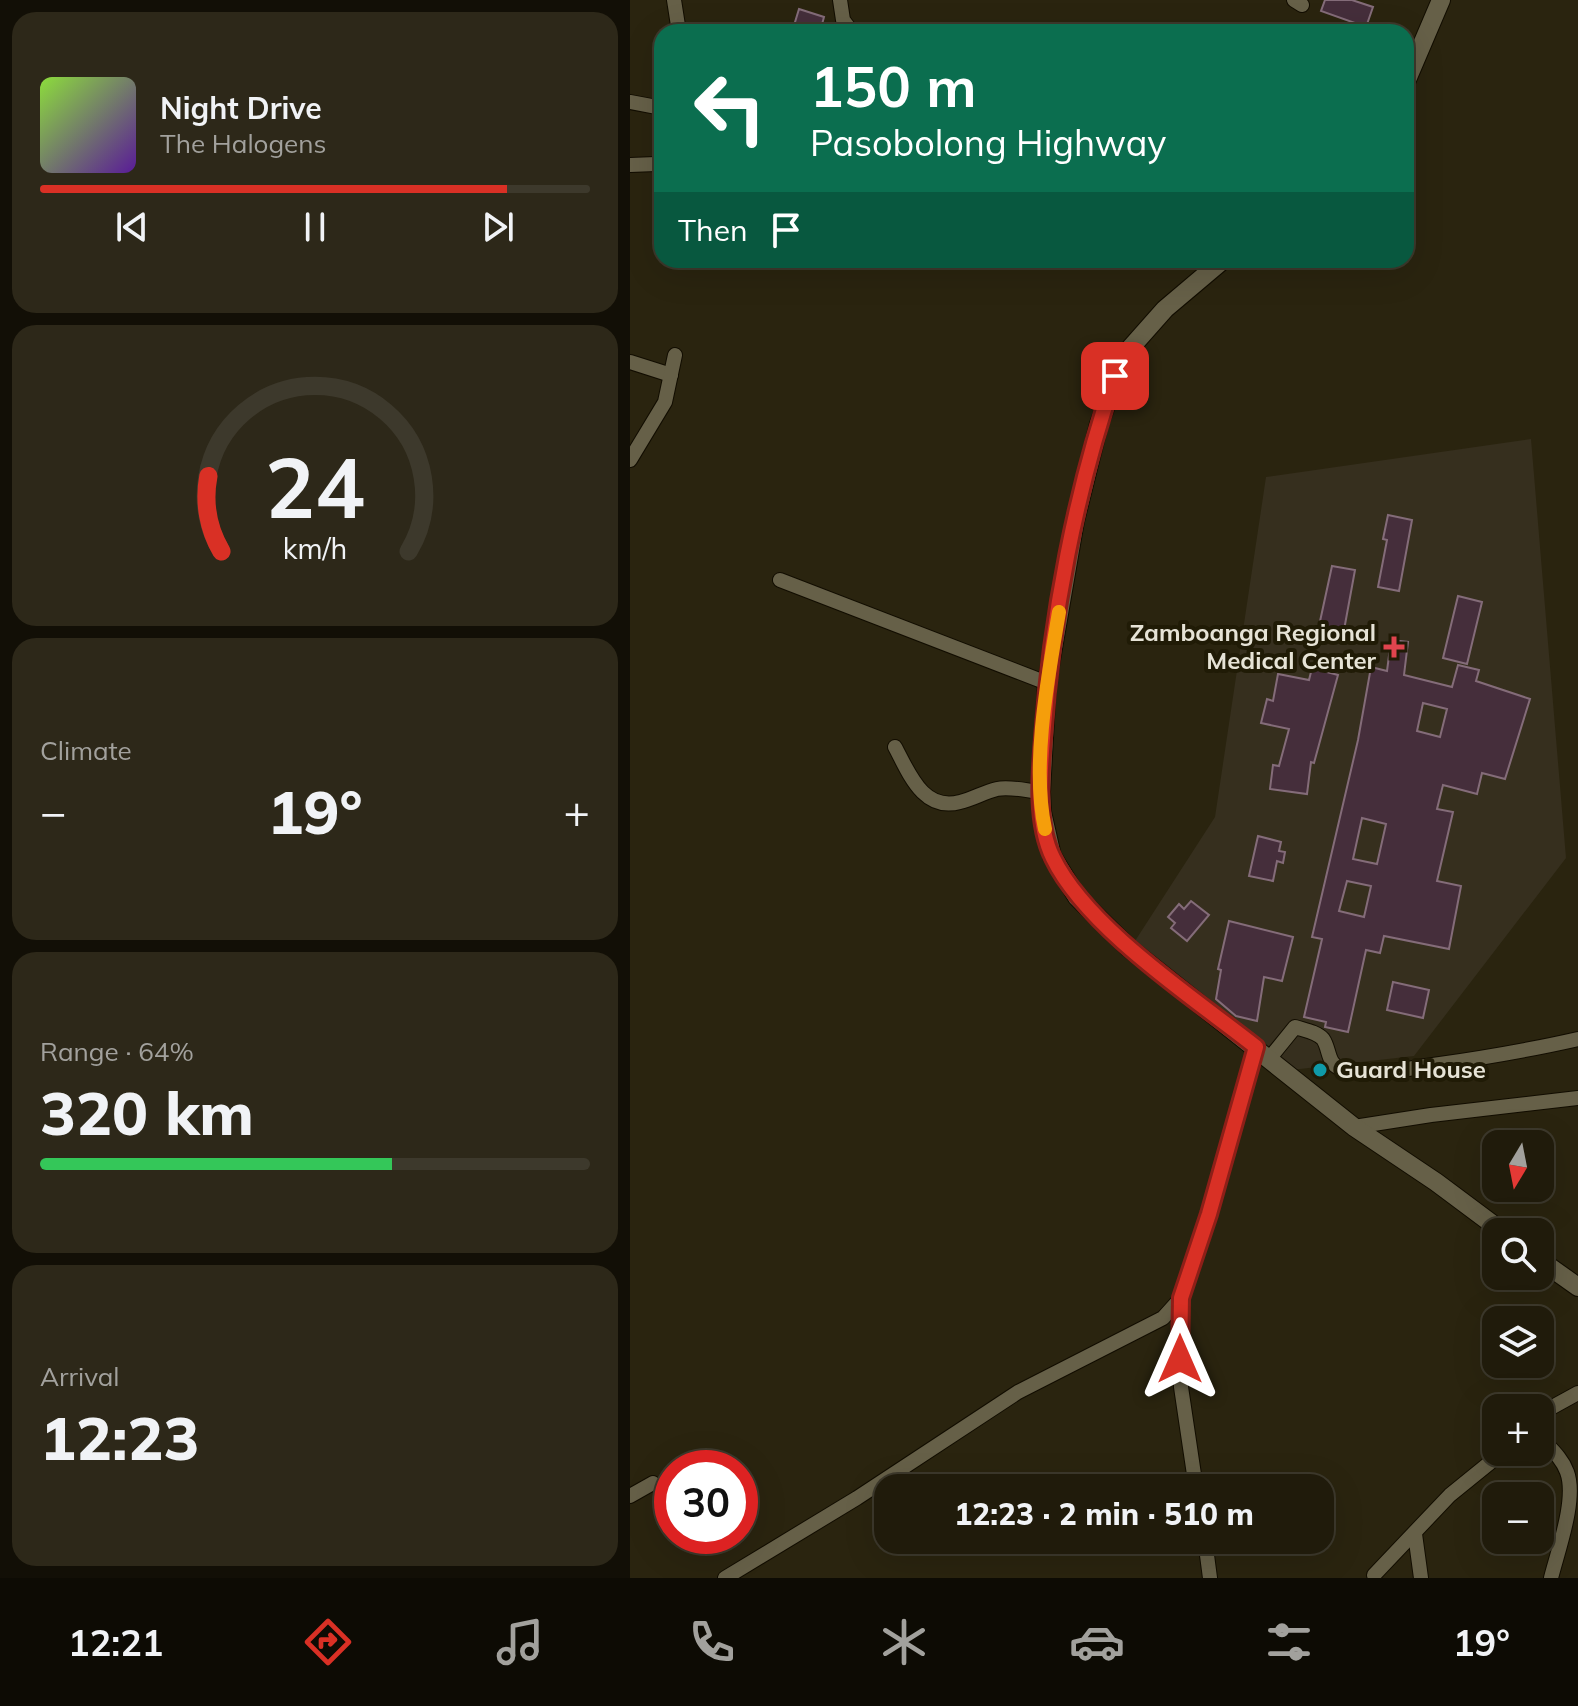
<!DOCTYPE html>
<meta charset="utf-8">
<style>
body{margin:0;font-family:Mulish,sans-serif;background:#2d2819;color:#f1f3f6;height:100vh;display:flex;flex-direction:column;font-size:30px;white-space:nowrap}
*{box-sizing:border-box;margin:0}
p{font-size:26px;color:#a2a19d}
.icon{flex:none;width:44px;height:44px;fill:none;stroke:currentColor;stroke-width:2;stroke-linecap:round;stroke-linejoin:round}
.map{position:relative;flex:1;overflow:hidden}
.sheet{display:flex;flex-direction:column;gap:12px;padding:12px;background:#120f06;width:630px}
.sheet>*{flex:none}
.guide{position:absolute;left:24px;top:24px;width:760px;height:244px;border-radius:24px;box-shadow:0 8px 32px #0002,0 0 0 2px #3d392c;background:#0b6e4f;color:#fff;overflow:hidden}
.needle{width:52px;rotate:190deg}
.tools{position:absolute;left:852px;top:1130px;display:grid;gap:16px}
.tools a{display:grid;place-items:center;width:72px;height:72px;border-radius:16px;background:#201b0b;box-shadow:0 8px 32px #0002,0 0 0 2px #3d392c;font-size:40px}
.speed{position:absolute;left:24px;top:1450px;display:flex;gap:16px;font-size:40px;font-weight:700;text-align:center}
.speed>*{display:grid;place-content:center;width:104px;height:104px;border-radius:50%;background:#201b0b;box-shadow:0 8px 32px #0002,0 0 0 2px #3d392c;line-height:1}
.speed .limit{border:12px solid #d22;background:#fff;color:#111}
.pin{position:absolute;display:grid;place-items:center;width:68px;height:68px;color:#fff;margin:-34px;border-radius:16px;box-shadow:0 4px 12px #0006}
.me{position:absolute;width:88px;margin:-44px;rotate:0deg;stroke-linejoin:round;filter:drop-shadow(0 0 6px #0008)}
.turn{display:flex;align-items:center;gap:28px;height:168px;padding:0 24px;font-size:36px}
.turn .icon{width:104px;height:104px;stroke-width:2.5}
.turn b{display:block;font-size:56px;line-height:68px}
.then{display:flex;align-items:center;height:76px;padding:0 24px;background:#0003;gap:16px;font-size:30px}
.big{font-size:60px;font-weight:800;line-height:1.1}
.sheet .tile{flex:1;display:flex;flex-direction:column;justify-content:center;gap:12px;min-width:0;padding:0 28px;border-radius:24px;background:#2d2819}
.sheet .dial{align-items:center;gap:0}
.dial svg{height:208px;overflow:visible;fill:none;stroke:#3d392c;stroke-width:7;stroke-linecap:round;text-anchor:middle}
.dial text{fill:#f1f3f6;stroke:none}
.song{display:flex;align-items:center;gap:24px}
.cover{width:96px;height:96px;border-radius:12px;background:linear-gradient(135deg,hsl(90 70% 55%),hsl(270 70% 35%))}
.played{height:8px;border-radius:4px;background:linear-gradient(90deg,#d93025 85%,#3d392c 85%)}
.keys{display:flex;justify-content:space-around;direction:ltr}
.heat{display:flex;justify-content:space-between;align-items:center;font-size:44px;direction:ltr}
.charge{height:12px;border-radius:6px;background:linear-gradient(90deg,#34c759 64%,#3d392c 0)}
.trip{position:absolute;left:244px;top:1474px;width:460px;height:80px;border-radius:24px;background:#201b0b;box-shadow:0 8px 32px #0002,0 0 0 2px #3d392c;font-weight:800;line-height:80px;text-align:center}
.dock{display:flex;height:128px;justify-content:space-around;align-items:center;background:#0d0b04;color:#a2a19d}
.dock .icon{width:56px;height:56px}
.dock .on{color:#d93025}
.dock b{font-size:36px;color:#f1f3f6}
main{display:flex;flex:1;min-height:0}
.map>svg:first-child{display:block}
.medical{fill:#362f1e}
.building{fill:#452e3b;stroke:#846c79;stroke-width:2;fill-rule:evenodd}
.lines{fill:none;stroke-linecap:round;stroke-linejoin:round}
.minor-casing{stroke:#120d00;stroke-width:16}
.tertiary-casing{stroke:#120d00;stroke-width:20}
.minor{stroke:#666048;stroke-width:14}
.tertiary{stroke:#666048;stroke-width:18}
.route-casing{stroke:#8d1f18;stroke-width:20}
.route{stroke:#d93025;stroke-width:14}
.slow{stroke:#f59e0b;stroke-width:14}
.health-dot{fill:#e0444e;stroke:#201b06;stroke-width:3}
.culture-dot{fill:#0f9aa8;stroke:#201b06;stroke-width:3}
.labels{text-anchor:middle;stroke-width:8;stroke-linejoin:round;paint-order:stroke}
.poi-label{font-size:24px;font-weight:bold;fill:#e6e3d6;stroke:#201b06;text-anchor:end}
</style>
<main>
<section class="sheet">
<div class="tile">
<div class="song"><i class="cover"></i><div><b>Night Drive</b><p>The Halogens</p></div></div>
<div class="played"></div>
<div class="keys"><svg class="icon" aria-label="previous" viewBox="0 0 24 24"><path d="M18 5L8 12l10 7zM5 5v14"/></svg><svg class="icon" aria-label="pause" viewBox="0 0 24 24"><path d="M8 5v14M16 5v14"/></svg><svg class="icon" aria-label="next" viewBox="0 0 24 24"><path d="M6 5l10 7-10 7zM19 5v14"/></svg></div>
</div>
<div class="tile dial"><svg viewBox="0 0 100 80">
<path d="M14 69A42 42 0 1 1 86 69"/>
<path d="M14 69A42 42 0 0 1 9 40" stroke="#d93025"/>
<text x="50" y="56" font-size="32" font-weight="700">24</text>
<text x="50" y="72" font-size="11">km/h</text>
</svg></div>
<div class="tile"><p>Climate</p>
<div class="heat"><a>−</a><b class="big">19°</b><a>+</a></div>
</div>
<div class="tile"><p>Range · 64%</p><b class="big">320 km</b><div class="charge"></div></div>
<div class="tile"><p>Arrival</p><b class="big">12:23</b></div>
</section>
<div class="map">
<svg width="948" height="1578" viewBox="0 0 948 1578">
<rect width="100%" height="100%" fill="#2a240f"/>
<!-- medical -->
<polygon class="medical" points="901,439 936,858 784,1056 661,1070 505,941 585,817 636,477"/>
<!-- building -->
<g class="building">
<polygon points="695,0 722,0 743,7 736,27 691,11"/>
<polygon points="169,9 194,17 190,32 162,32"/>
<polygon points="758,515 782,520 769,591 748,587 757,540 753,539"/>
<polygon points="702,566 725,570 714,630 689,626"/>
<polygon points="828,596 852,602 837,664 813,658"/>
<path d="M 761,640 L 778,642 L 774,675 L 822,687 L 828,665 L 849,670 L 846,681 L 900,699 L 875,779 L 852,773 L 847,794 L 813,785 L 807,809 L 823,812 L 807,881 L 831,886 L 819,949 L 754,936 L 750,953 L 736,950 L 718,1032 L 695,1027 L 696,1022 L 674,1017 L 692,939 L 682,937 L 728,740 L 741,667 L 757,671 ZM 793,703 L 817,709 L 810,737 L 787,731 ZM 732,818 L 756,824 L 747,864 L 723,859 ZM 717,881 L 741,886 L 734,917 L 709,911 Z"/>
<polygon points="682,668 708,675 684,763 681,762 677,794 640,789 643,765 649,766 659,729 631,723 637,699 643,701 648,674 679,680"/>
<polygon points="628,836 651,842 649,851 655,852 653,863 647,861 643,881 619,876"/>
<polygon points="561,901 579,915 557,941 541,928 545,923 538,917 549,904 554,909"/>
<polygon points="599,921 663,937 652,981 634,977 627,1021 606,1016 586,999 591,970 588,969"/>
<polygon points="763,982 799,990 793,1018 757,1010"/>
</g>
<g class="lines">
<!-- minor casing -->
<g class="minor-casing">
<g id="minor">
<polyline points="44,0 49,32"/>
<polyline points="210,0 213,20 222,32"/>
<polyline points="664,0 672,5"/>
<polyline points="0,102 32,108"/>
<polyline points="0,165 26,164"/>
<polyline points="0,362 41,375"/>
<polyline points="0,460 35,402 45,355"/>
<polyline points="150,580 417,683"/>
<path d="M 265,747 C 279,773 293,812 330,802 C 343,799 354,792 367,789 C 380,786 397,791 411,792"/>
<path d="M 639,1059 L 665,1027 C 674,1030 687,1032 693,1039 C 700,1049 697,1064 711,1069 C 740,1078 774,1069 803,1065 C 852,1058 900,1050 948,1039"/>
<polyline points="724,1127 801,1115 948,1098"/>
<polyline points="551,1298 551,1387 566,1488"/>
<polyline points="910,1416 917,1410 948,1393"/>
<path d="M 910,1437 C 920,1448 932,1458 937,1472 C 947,1499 928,1550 921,1578"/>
<polyline points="0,1496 23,1483"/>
<polyline points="785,1534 791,1578"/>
<polyline points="575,1540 580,1578"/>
<polyline points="744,1575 820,1495 873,1452"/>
<polyline points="95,1578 227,1498 388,1392 533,1318 551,1298 561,1272 626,1047"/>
</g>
</g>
<!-- tertiary casing -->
<g class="tertiary-casing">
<g id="tertiary">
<polyline points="776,82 811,0"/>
<polyline points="593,260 535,309 496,353 469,424 445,521 417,683 411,792 412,812 422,856 447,897 499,948 724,1127 806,1182 873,1232"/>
<polyline points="910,1260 948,1287"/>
</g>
</g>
<!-- minor -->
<use href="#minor" class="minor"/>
<!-- tertiary -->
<use href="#tertiary" class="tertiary"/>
</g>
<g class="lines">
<!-- route casing -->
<g class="route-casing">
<path id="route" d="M 485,376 C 446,489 421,619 413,738 C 410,775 406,824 423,858 C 457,928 564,998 626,1047 L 579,1214 L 551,1298 L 550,1359"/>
</g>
<!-- route -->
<use href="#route" class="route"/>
<!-- slow -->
<path class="slow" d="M 415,829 C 401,765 418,677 429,612"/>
</g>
<!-- markers -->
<path class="health-dot" d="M760 635h8v8h8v8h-8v8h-8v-8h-8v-8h8z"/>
<circle class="culture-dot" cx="690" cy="1070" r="8"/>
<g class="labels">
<!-- poi labels -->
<g class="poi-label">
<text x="746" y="641">Zamboanga Regional<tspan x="746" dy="28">Medical Center</tspan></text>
<text x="706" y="1078" text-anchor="start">Guard House</text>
</g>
</g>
</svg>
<div class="tools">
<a><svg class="needle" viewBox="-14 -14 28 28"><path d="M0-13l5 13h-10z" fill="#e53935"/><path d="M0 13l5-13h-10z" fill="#a2a19d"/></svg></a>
<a><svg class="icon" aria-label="search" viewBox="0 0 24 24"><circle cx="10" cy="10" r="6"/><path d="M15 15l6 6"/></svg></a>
<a><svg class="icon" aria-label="layers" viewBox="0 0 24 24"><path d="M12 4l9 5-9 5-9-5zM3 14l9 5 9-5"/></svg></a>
<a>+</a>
<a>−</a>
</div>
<div class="speed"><div class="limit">30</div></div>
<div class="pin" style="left:485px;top:376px;background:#d93025"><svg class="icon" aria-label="arrive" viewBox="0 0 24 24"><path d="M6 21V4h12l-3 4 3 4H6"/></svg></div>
<svg class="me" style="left:550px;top:1359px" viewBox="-20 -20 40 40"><path d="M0-17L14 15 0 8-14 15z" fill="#d93025" stroke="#fff" stroke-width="4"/></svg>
<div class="trip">12:23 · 2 min · 510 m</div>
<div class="guide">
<div class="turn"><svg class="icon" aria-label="left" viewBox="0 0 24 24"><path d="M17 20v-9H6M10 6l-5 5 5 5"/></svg><div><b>150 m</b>Pasobolong Highway</div></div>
<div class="then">Then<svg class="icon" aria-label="arrive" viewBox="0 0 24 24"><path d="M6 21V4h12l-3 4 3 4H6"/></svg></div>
</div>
</div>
</main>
<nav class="dock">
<b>12:21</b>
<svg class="icon on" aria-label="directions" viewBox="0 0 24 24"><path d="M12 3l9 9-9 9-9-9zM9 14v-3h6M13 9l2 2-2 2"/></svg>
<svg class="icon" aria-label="music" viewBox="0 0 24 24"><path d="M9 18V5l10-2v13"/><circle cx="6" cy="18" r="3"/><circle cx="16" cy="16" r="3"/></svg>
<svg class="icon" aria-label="phone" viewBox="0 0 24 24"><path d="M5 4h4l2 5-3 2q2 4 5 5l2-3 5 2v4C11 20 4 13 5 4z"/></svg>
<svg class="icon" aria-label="climate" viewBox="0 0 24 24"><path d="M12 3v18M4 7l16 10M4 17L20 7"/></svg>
<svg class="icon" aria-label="car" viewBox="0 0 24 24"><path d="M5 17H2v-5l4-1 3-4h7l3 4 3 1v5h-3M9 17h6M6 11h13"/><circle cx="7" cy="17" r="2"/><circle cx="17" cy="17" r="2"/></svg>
<svg class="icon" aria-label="filters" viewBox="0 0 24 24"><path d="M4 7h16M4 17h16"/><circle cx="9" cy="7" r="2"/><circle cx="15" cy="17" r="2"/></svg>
<b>19°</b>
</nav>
